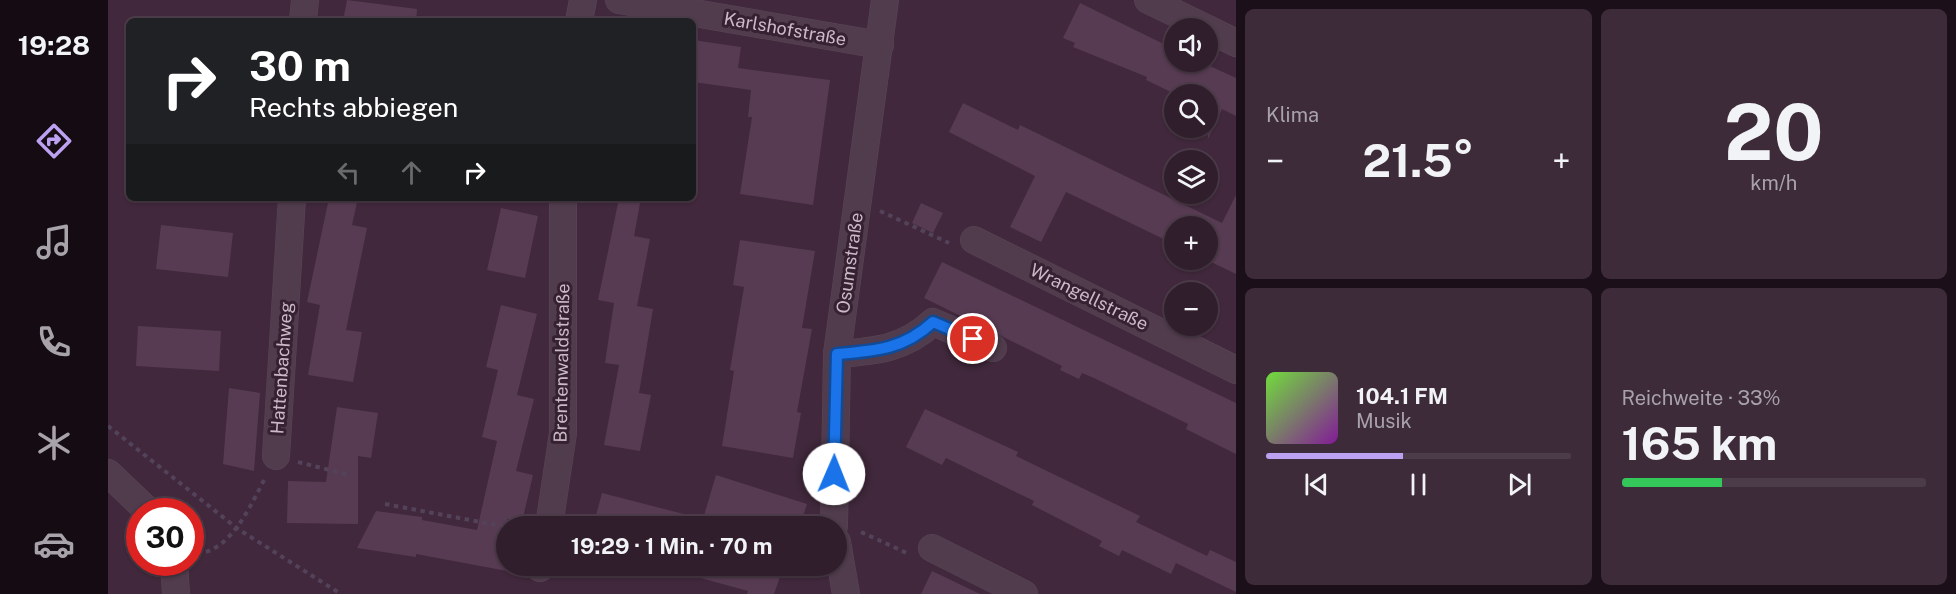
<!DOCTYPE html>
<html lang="de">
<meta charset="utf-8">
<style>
body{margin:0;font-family:"Public Sans",sans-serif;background:#3d2b39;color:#f1f3f6;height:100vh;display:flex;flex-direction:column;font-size:22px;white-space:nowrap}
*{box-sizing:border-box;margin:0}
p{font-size:20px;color:#a8a2aa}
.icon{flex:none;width:33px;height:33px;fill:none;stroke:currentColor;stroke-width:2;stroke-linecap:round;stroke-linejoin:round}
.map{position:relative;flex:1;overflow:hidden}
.side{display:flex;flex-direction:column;gap:9px;padding:9px;background:#1b1019;width:720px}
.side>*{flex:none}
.guide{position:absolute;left:18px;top:18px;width:570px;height:183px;border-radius:9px;box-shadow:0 2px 4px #0004,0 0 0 2px #4c3c49;background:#202124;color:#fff;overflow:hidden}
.fabs{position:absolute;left:1056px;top:18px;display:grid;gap:12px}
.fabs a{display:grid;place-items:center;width:54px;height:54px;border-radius:50%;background:#311e2d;box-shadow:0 2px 4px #0004,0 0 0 2px #4c3c49;font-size:30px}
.speed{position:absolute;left:18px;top:498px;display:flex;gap:12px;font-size:30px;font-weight:700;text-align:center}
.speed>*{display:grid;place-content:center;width:78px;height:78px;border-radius:50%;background:#311e2d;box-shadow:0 2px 4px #0004,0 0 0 2px #4c3c49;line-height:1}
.speed .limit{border:9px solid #d22;background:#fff;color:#111}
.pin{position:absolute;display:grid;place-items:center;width:51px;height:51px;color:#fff;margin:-26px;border:3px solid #fff;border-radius:50%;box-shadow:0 2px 6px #0007}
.me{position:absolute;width:66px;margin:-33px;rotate:1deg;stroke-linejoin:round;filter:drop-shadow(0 0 4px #0008)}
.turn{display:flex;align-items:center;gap:21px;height:126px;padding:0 24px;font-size:27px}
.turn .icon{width:78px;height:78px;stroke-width:2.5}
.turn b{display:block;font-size:42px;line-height:51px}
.lanes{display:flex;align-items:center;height:57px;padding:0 24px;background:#0003;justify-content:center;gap:30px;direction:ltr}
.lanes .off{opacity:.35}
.big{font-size:45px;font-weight:700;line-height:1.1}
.side .widget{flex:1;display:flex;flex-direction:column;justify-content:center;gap:9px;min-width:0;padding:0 21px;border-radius:9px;background:#3d2b39}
.side .dial{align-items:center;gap:0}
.dial b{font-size:78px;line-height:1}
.song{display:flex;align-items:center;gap:18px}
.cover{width:72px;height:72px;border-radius:9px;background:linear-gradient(135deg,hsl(100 70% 55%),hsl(290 70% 35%))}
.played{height:6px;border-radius:3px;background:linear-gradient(90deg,#bca0f2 45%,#4c3c49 45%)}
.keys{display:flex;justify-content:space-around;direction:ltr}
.heat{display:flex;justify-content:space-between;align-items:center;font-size:33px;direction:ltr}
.charge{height:9px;border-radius:4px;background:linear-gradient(90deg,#34c759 33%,#4c3c49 0)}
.side .tiles{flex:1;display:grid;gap:9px;grid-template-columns:repeat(2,1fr)}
.trip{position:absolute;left:388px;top:516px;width:351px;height:60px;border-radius:30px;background:#311e2d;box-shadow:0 2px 4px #0004,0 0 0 2px #4c3c49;font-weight:700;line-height:60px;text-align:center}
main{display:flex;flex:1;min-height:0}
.tab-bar{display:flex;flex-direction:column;width:108px;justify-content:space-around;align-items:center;background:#140c12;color:#a8a2aa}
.tab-bar .icon{width:42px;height:42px}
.tab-bar .current{color:#bca0f2}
.tab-bar b{font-size:27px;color:#f1f3f6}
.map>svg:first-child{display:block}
.building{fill:#573b52}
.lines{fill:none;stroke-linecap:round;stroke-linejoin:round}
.minor-casing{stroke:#5a4656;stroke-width:28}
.path{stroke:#53435a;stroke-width:4;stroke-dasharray:4.5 4.5;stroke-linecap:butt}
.minor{stroke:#513c4d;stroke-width:27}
.route-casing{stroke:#114b97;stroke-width:15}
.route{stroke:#1a73e8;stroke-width:10}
.labels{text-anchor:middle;stroke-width:6;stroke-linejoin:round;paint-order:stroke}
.street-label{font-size:18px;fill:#cbb9c7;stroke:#362132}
</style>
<main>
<nav class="tab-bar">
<b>19:28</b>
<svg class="icon current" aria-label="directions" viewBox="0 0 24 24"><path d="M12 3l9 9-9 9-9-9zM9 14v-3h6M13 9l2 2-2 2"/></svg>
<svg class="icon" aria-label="music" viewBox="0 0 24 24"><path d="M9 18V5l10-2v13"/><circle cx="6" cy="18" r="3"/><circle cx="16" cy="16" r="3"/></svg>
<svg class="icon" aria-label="phone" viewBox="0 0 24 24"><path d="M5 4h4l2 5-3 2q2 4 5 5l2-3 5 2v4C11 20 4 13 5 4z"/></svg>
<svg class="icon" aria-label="climate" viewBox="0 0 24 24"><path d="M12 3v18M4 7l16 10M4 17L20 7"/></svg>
<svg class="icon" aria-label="car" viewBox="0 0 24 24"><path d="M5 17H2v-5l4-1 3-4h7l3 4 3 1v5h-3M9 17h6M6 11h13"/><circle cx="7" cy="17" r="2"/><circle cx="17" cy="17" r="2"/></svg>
</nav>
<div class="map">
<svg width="1128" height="594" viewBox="0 0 1128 594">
<rect width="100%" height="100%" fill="#41283c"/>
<!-- building -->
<g class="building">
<polygon points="239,0 309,9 308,21 235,21"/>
<polygon points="972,3 1066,49 1066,62 1093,62 1128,78 1128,116 1114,109 1100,139 1100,94 1067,94 1038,80 1039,77 965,47 967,43 955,38"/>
<polygon points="585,40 633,47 630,68 722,80 705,205 632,194 644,117 640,117 643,90 585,82"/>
<polygon points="855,103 910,130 912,125 1114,223 1128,195 1128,274 1099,260 1100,226 1066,226 1066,244 958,192 933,242 902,227 927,176 841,132"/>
<polygon points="221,198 250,198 244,225 259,228 238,330 254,332 245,382 200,375 212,305 199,302"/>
<polygon points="511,198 533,198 526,236 542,239 529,306 545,309 531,393 543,395 532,451 496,445 511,365 497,363 506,303 490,300"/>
<polygon points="813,203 835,213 825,233 804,223"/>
<polygon points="393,208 430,216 417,278 379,270"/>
<polygon points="53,225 125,233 120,277 48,269"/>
<polygon points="632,240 707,251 694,328 704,329 689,412 693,413 685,458 614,446 626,371 622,370 636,287 625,285"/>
<polygon points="834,262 1128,403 1128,454 1078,429 1080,424 986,378 974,373 971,379 952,370 954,366 816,298"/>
<polygon points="393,305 429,314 409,395 426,399 408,471 425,475 414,522 399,519 399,571 308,554 308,557 249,548 268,511 314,517 314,520 369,530 389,441 374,437 390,370 378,367"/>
<polygon points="30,326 113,331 111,371 28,366"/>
<polygon points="121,388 152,393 146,471 115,464"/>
<polygon points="229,407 270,413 263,458 250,456 250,524 179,523 180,481 218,482"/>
<polygon points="817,409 910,452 908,456 1032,516 1028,522 1099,556 1102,550 1128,562 1128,592 1068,563 1063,574 1014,550 1011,556 991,546 994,541 924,505 926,501 838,458 834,465 798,447"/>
<polygon points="608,475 699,504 692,526 485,526 494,493 595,519"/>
<polygon points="568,566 642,566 673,574 666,594 639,594 640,591 567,571"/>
<polygon points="824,571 872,594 813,594"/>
</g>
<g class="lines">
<!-- minor casing -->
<g class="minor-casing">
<g id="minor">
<polyline points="511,0 772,45"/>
<polyline points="1040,0 1098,28"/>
<polyline points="195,21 197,0"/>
<polyline points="471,21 475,0"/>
<polyline points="1100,29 1128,43"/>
<polyline points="866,240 1128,370"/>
<path d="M 729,354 C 768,351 796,349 825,322 L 885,348"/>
<polyline points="168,456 184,198"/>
<polyline points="0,473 41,512"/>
<polyline points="441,526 455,433 455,198"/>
<polyline points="726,526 729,354 777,0"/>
<polyline points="729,542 738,594"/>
<polyline points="824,548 916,594"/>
<polyline points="66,562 68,594"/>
<polyline points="432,568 432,566"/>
</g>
</g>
<!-- path -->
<g class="path">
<polyline points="772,211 841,243"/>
<polyline points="0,426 130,529 233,594"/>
<polyline points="190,462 241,475"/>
<polyline points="277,504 399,527"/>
<polyline points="753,532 801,554"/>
<path d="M 89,553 C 122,553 144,503 157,478"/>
</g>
<!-- minor -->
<use href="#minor" class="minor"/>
</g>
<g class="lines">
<!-- route casing -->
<g class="route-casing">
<path id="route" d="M 726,474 L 729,354 C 768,351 796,349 825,322 L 865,339"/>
</g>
<!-- route -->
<use href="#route" class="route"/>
</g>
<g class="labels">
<!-- street labels -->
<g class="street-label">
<text transform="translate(677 29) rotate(10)" y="6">Karlshofstraße</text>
<text transform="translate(742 263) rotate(-82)" y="6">Osumstraße</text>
<text transform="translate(981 297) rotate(26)" y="6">Wrangellstraße</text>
<text transform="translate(454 363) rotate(-89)" y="6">Brentenwaldstraße</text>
<text transform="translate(174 368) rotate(-86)" y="6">Hattenbachweg</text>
</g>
</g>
</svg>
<div class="fabs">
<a><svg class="icon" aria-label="sound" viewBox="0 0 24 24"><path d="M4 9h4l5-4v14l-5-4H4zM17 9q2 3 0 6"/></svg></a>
<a><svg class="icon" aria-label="search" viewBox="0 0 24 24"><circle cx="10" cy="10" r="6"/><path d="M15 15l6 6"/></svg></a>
<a><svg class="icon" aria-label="layers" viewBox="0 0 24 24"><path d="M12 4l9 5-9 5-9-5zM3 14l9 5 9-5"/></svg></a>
<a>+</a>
<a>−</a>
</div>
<div class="speed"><div class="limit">30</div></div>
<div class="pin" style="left:865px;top:339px;background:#d93025"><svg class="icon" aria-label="arrive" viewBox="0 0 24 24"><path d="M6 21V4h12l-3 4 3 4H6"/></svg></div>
<svg class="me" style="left:726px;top:474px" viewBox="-20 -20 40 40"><circle r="19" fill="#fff"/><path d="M0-13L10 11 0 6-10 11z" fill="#1a73e8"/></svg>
<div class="trip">19:29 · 1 Min. · 70 m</div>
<div class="guide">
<div class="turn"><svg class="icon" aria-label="right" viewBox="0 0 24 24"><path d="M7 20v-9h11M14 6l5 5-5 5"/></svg><div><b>30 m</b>Rechts abbiegen</div></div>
<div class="lanes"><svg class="icon off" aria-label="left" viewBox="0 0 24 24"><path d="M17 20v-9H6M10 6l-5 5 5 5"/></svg><svg class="icon off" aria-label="ahead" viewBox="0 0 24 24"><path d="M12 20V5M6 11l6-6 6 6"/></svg><svg class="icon" aria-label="right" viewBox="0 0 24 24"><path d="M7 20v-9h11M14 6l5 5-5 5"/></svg></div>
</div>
</div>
<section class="side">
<div class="tiles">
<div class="widget"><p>Klima</p>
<div class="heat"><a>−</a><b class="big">21.5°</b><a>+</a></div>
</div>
<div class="widget dial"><b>20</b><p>km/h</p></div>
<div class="widget">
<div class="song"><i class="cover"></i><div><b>104.1 FM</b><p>Musik</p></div></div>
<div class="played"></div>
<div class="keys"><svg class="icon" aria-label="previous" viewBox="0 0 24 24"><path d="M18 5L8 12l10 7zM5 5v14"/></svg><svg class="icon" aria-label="pause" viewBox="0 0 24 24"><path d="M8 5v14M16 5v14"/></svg><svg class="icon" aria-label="next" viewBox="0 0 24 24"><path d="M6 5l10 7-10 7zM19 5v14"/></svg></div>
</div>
<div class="widget"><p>Reichweite · 33%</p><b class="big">165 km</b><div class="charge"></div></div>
</div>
</section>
</main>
